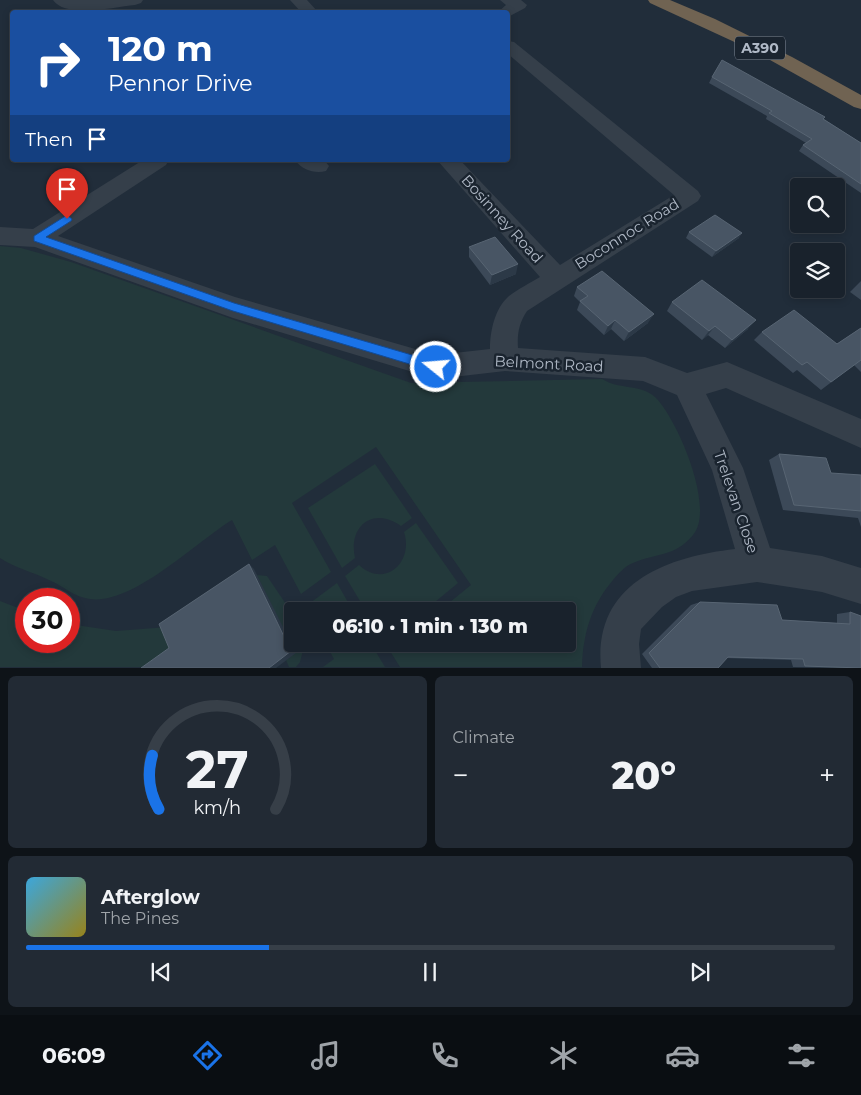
<!DOCTYPE html>
<meta charset="utf-8">
<style>
body{margin:0;font-family:Montserrat,sans-serif;background:#222a34;color:#f1f3f6;height:100vh;display:flex;flex-direction:column;font-size:19px;white-space:nowrap}
*{box-sizing:border-box;margin:0}
p{font-size:16px;color:#9fa4a9}
.icon{flex:none;width:28px;height:28px;fill:none;stroke:currentColor;stroke-width:2;stroke-linecap:round;stroke-linejoin:round}
.map{position:relative;height:668px;overflow:hidden}
.side{display:flex;flex-direction:column;gap:8px;padding:8px;background:#0e1318;flex:1}
.side>*{flex:none}
.guide{position:absolute;left:10px;top:10px;width:500px;height:152px;border-radius:5px;box-shadow:0 2px 8px #0003,0 0 0 1px #373f48;background:#1a4fa0;color:#fff;overflow:hidden}
.controls{position:absolute;left:790px;top:178px;display:grid;gap:10px}
.controls a{display:grid;place-items:center;width:55px;height:55px;border-radius:5px;background:#19222c;box-shadow:0 2px 8px #0003,0 0 0 1px #373f48;font-size:25px}
.speed{position:absolute;left:15px;top:588px;display:flex;gap:10px;font-size:25px;font-weight:700;text-align:center}
.speed>*{display:grid;place-content:center;width:65px;height:65px;border-radius:50%;background:#19222c;box-shadow:0 2px 8px #0003,0 0 0 1px #373f48;line-height:1}
.speed .limit{border:8px solid #d22;background:#fff;color:#111}
.pin{position:absolute;display:grid;place-items:center;width:42px;height:42px;color:#fff;margin:-51px -21px;border-radius:50% 50% 50% 0;rotate:-45deg;box-shadow:0 0 5px #0007}
.pin .icon{rotate:45deg}
.me{position:absolute;width:55px;margin:-28px;rotate:287deg;stroke-linejoin:round;filter:drop-shadow(0 0 4px #0008)}
.turn{display:flex;align-items:center;gap:18px;height:105px;padding:0 15px;font-size:22px}
.turn .icon{width:65px;height:65px;stroke-width:2.5}
.turn b{display:block;font-size:35px;line-height:42px}
.then{display:flex;align-items:center;height:48px;padding:0 15px;background:#0003;gap:10px;font-size:19px}
.big{font-size:38px;font-weight:800;line-height:1.1}
.side .widget{flex:1;display:flex;flex-direction:column;justify-content:center;gap:8px;min-width:0;padding:0 18px;border-radius:8px;background:#222a34}
.side .dial{align-items:center;gap:0}
.dial svg{height:130px;overflow:visible;fill:none;stroke:#373f48;stroke-width:7;stroke-linecap:round;text-anchor:middle}
.dial text{fill:#f1f3f6;stroke:none}
.song{display:flex;align-items:center;gap:15px}
.cover{width:60px;height:60px;border-radius:8px;background:linear-gradient(135deg,hsl(200 70% 55%),hsl(50 70% 35%))}
.played{height:5px;border-radius:2px;background:linear-gradient(90deg,#1a73e8 30%,#373f48 30%)}
.keys{display:flex;justify-content:space-around;direction:ltr}
.heat{display:flex;justify-content:space-between;align-items:center;font-size:28px;direction:ltr}
.side .tiles{flex:1;display:grid;gap:8px;grid-template-columns:1fr 1fr}
.widget:last-child{grid-column:span 2}
.trip{position:absolute;left:284px;top:602px;width:292px;height:50px;border-radius:5px;background:#19222c;box-shadow:0 2px 8px #0003,0 0 0 1px #373f48;font-weight:800;line-height:50px;text-align:center}
.tab-bar{display:flex;height:80px;justify-content:space-around;align-items:center;background:#0a0e12;color:#9fa4a9}
.tab-bar .icon{width:35px;height:35px}
.tab-bar .current{color:#1a73e8}
.tab-bar b{font-size:22px;color:#f1f3f6}
.map>svg:first-child{display:block}
.green{fill:#23393b}
.lines{fill:none;stroke-linecap:round;stroke-linejoin:round}
.minor{fill:#353f4a;fill-rule:evenodd}
.highway{fill:#706352;fill-rule:evenodd}
.wall{fill:#3c4958}
.shaded-wall{fill:#2c3947}
.building{fill:#485564;stroke:#586573}
.route{fill:#1a73e8;stroke:#114b97}
.labels{text-anchor:middle;stroke-width:5;stroke-linejoin:round;paint-order:stroke}
.shield{fill:#1a242f;stroke:#838c99;stroke-width:1}
.shield-label{font-size:14px;font-weight:bold;fill:#b0b9c6}
.street-label{font-size:15px;fill:#b0b9c6;stroke:#1a242f}
</style>
<div class="map">
<svg width="861" height="668" viewBox="0 0 861 668">
<rect width="100%" height="100%" fill="#212d3a"/>
<!-- green -->
<g class="green">
<path d="M 0,246 L 21,248 L 71,262 L 411,383 L 602,379 C 620,390 641,384 655,397 C 677,418 716,509 693,535 C 675,557 656,553 633,563 C 625,566 618,574 613,580 C 591,606 583,634 582,667 L 400,667 L 390,651 L 398,644 L 568,644 L 568,611 L 439,611 L 471,585 L 376,447 L 292,503 L 331,572 L 301,594 L 275,545 L 252,560 L 232,520 C 196,542 133,605 90,599 C 73,597 64,586 49,580 C 33,572 15,568 0,558 Z"/>
<path d="M 375,464 L 412,518 L 401,526 C 373,506 348,526 355,558 L 342,568 L 308,508 Z"/>
<path d="M 416,523 L 458,583 L 424,611 L 366,611 L 345,576 L 359,565 C 385,589 414,562 404,532 Z"/>
<polygon points="257,575 267,576 292,613 292,644 303,644 304,646 300,662 296,667 289,667 286,660 295,653"/>
<polygon points="337,583 353,611 309,611 306,606"/>
<polygon points="0,601 26,611 26,641 69,641 69,624 116,631 168,627 178,650 152,667 0,667"/>
<polygon points="326,644 371,644 385,667 323,667 334,659"/>
</g>
<g class="lines">
<!-- minor -->
<g class="minor">
<path d="M 53,0 L 143,0 L 141,3 L 135,5 C 114,7 66,19 53,0 Z"/>
<polygon points="290,0 307,0 318,12 301,12"/>
<polygon points="500,0 521,0 527,5 525,8 508,17 508,12 498,12 506,5"/>
<path d="M 508,41 L 514,42 L 698,191 L 701,196 L 698,201 L 527,311 C 519,323 517,334 518,348 L 645,357 L 687,373 L 727,362 L 861,419 L 861,448 L 726,388 L 706,394 L 743,468 L 770,548 L 822,556 L 861,568 L 861,604 L 822,592 L 757,582 L 692,591 L 676,597 L 662,607 L 641,629 L 639,644 L 641,668 L 601,668 C 593,584 665,557 735,549 L 712,470 L 677,395 L 643,381 L 505,371 L 436,379 L 233,318 L 35,247 L 0,245 L 0,227 L 33,229 L 143,160 L 169,160 L 166,165 L 58,236 L 235,297 L 436,355 L 490,349 C 490,331 495,308 509,296 C 518,289 530,283 540,277 L 437,160 L 460,160 L 560,265 L 674,195 L 508,54 Z"/>
<path d="M 295,160 L 324,160 L 329,166 L 326,171 C 315,174 302,170 295,160 Z"/>
</g>
<!-- highway -->
<polygon class="highway" points="648,0 670,0 715,19 792,57 861,95 861,109 854,107 754,51 650,3"/>
</g>
<!-- wall -->
<g class="wall">
<polygon points="712,77 824,119 861,143 861,193 799,151 803,145 806,143 766,119 767,116 709,83"/>
<polygon points="689,232 739,238 712,257 686,238"/>
<polygon points="469,247 516,274 490,285 469,257"/>
<polygon points="861,281 861,300 850,292"/>
<polygon points="577,287 648,323 624,341 611,329 604,335 577,310 580,302 574,296"/>
<polygon points="672,302 748,329 725,348 708,335 702,340 667,311"/>
<polygon points="861,328 861,372 854,365 821,390 797,370 793,373 754,340 762,332 837,344"/>
<polygon points="779,454 831,473 861,475 861,527 858,518 783,510 769,460"/>
<polygon points="700,602 782,620 837,623 837,614 850,612 861,668 793,667 791,660 726,658 718,668 652,668 642,654 691,605"/>
</g>
<!-- shaded-wall -->
<g class="shaded-wall">
<polygon points="742,233 739,238 712,257 716,251"/>
<polygon points="518,264 516,274 490,285 492,275"/>
<polygon points="654,314 648,323 624,341 629,332"/>
<polygon points="615,320 611,329 604,335 608,326"/>
<polygon points="756,320 748,329 725,348 732,340"/>
<polygon points="715,326 708,335 702,340 709,331"/>
<polygon points="249,564 254,569 296,653 276,668 269,668"/>
</g>
<!-- building -->
<g class="building">
<polygon points="722,60 825,117 823,119 861,143 861,184 803,145 812,139 769,113 772,111 712,77"/>
<polygon points="715,215 742,233 716,251 689,232"/>
<polygon points="495,237 518,264 492,275 469,247"/>
<polygon points="602,271 654,314 629,332 615,320 608,326 580,301 588,296 577,287"/>
<polygon points="702,280 756,320 732,340 715,326 709,331 672,302"/>
<polygon points="794,310 837,344 861,328 861,360 831,382 807,362 802,365 762,332"/>
<polygon points="779,454 826,458 831,473 861,475 861,511 794,505"/>
<polygon points="249,564 291,651 269,668 141,668 169,648 159,624"/>
<polygon points="700,602 777,605 782,620 850,624 850,612 861,616 861,668 805,666 803,659 728,657 718,668 660,668 649,653"/>
</g>
<!-- route -->
<polygon class="route" points="67,215 72,219 71,221 46,237 234,303 436,362 440,363 442,367 440,371 436,372 233,311 34,241 34,236"/>
<g class="labels">
<!-- shield labels -->
<rect class="shield" x="735" y="36.5" width="50" height="23" rx="4"/>
<g class="shield-label">
<text x="760" y="53">A390</text>
</g>
<!-- street labels -->
<g class="street-label">
<text transform="translate(502 219) rotate(48)" y="5">Bosinney Road</text>
<text transform="translate(627 234) rotate(-32)" y="5">Boconnoc Road</text>
<text transform="translate(549 364) rotate(3)" y="5">Belmont Road</text>
<text transform="translate(736 502) rotate(71)" y="5">Trelevan Close</text>
</g>
</g>
</svg>
<div class="controls">
<a><svg class="icon" aria-label="search" viewBox="0 0 24 24"><circle cx="10" cy="10" r="6"/><path d="M15 15l6 6"/></svg></a>
<a><svg class="icon" aria-label="layers" viewBox="0 0 24 24"><path d="M12 4l9 5-9 5-9-5zM3 14l9 5 9-5"/></svg></a>
</div>
<div class="speed"><div class="limit">30</div></div>
<div class="pin" style="left:67px;top:219px;background:#d93025"><svg class="icon" aria-label="arrive" viewBox="0 0 24 24"><path d="M6 21V4h12l-3 4 3 4H6"/></svg></div>
<svg class="me" style="left:436px;top:367px" viewBox="-20 -20 40 40"><circle r="17" fill="#1a73e8" stroke="#fff" stroke-width="3"/><path d="M0-11L8 9 0 5-8 9z" fill="#fff"/></svg>
<div class="trip">06:10 · 1 min · 130 m</div>
<div class="guide">
<div class="turn"><svg class="icon" aria-label="right" viewBox="0 0 24 24"><path d="M7 20v-9h11M14 6l5 5-5 5"/></svg><div><b>120 m</b>Pennor Drive</div></div>
<div class="then">Then<svg class="icon" aria-label="arrive" viewBox="0 0 24 24"><path d="M6 21V4h12l-3 4 3 4H6"/></svg></div>
</div>
</div>
<section class="side">
<div class="tiles">
<div class="widget dial"><svg viewBox="0 0 100 80">
<path d="M14 69A42 42 0 1 1 86 69"/>
<path d="M14 69A42 42 0 0 1 10 36" stroke="#1a73e8"/>
<text x="50" y="56" font-size="32" font-weight="700">27</text>
<text x="50" y="72" font-size="11">km/h</text>
</svg></div>
<div class="widget"><p>Climate</p>
<div class="heat"><a>−</a><b class="big">20°</b><a>+</a></div>
</div>
<div class="widget">
<div class="song"><i class="cover"></i><div><b>Afterglow</b><p>The Pines</p></div></div>
<div class="played"></div>
<div class="keys"><svg class="icon" aria-label="previous" viewBox="0 0 24 24"><path d="M18 5L8 12l10 7zM5 5v14"/></svg><svg class="icon" aria-label="pause" viewBox="0 0 24 24"><path d="M8 5v14M16 5v14"/></svg><svg class="icon" aria-label="next" viewBox="0 0 24 24"><path d="M6 5l10 7-10 7zM19 5v14"/></svg></div>
</div>
</div>
</section>
<nav class="tab-bar">
<b>06:09</b>
<svg class="icon current" aria-label="directions" viewBox="0 0 24 24"><path d="M12 3l9 9-9 9-9-9zM9 14v-3h6M13 9l2 2-2 2"/></svg>
<svg class="icon" aria-label="music" viewBox="0 0 24 24"><path d="M9 18V5l10-2v13"/><circle cx="6" cy="18" r="3"/><circle cx="16" cy="16" r="3"/></svg>
<svg class="icon" aria-label="phone" viewBox="0 0 24 24"><path d="M5 4h4l2 5-3 2q2 4 5 5l2-3 5 2v4C11 20 4 13 5 4z"/></svg>
<svg class="icon" aria-label="climate" viewBox="0 0 24 24"><path d="M12 3v18M4 7l16 10M4 17L20 7"/></svg>
<svg class="icon" aria-label="car" viewBox="0 0 24 24"><path d="M5 17H2v-5l4-1 3-4h7l3 4 3 1v5h-3M9 17h6M6 11h13"/><circle cx="7" cy="17" r="2"/><circle cx="17" cy="17" r="2"/></svg>
<svg class="icon" aria-label="filters" viewBox="0 0 24 24"><path d="M4 7h16M4 17h16"/><circle cx="9" cy="7" r="2"/><circle cx="15" cy="17" r="2"/></svg>
</nav>
